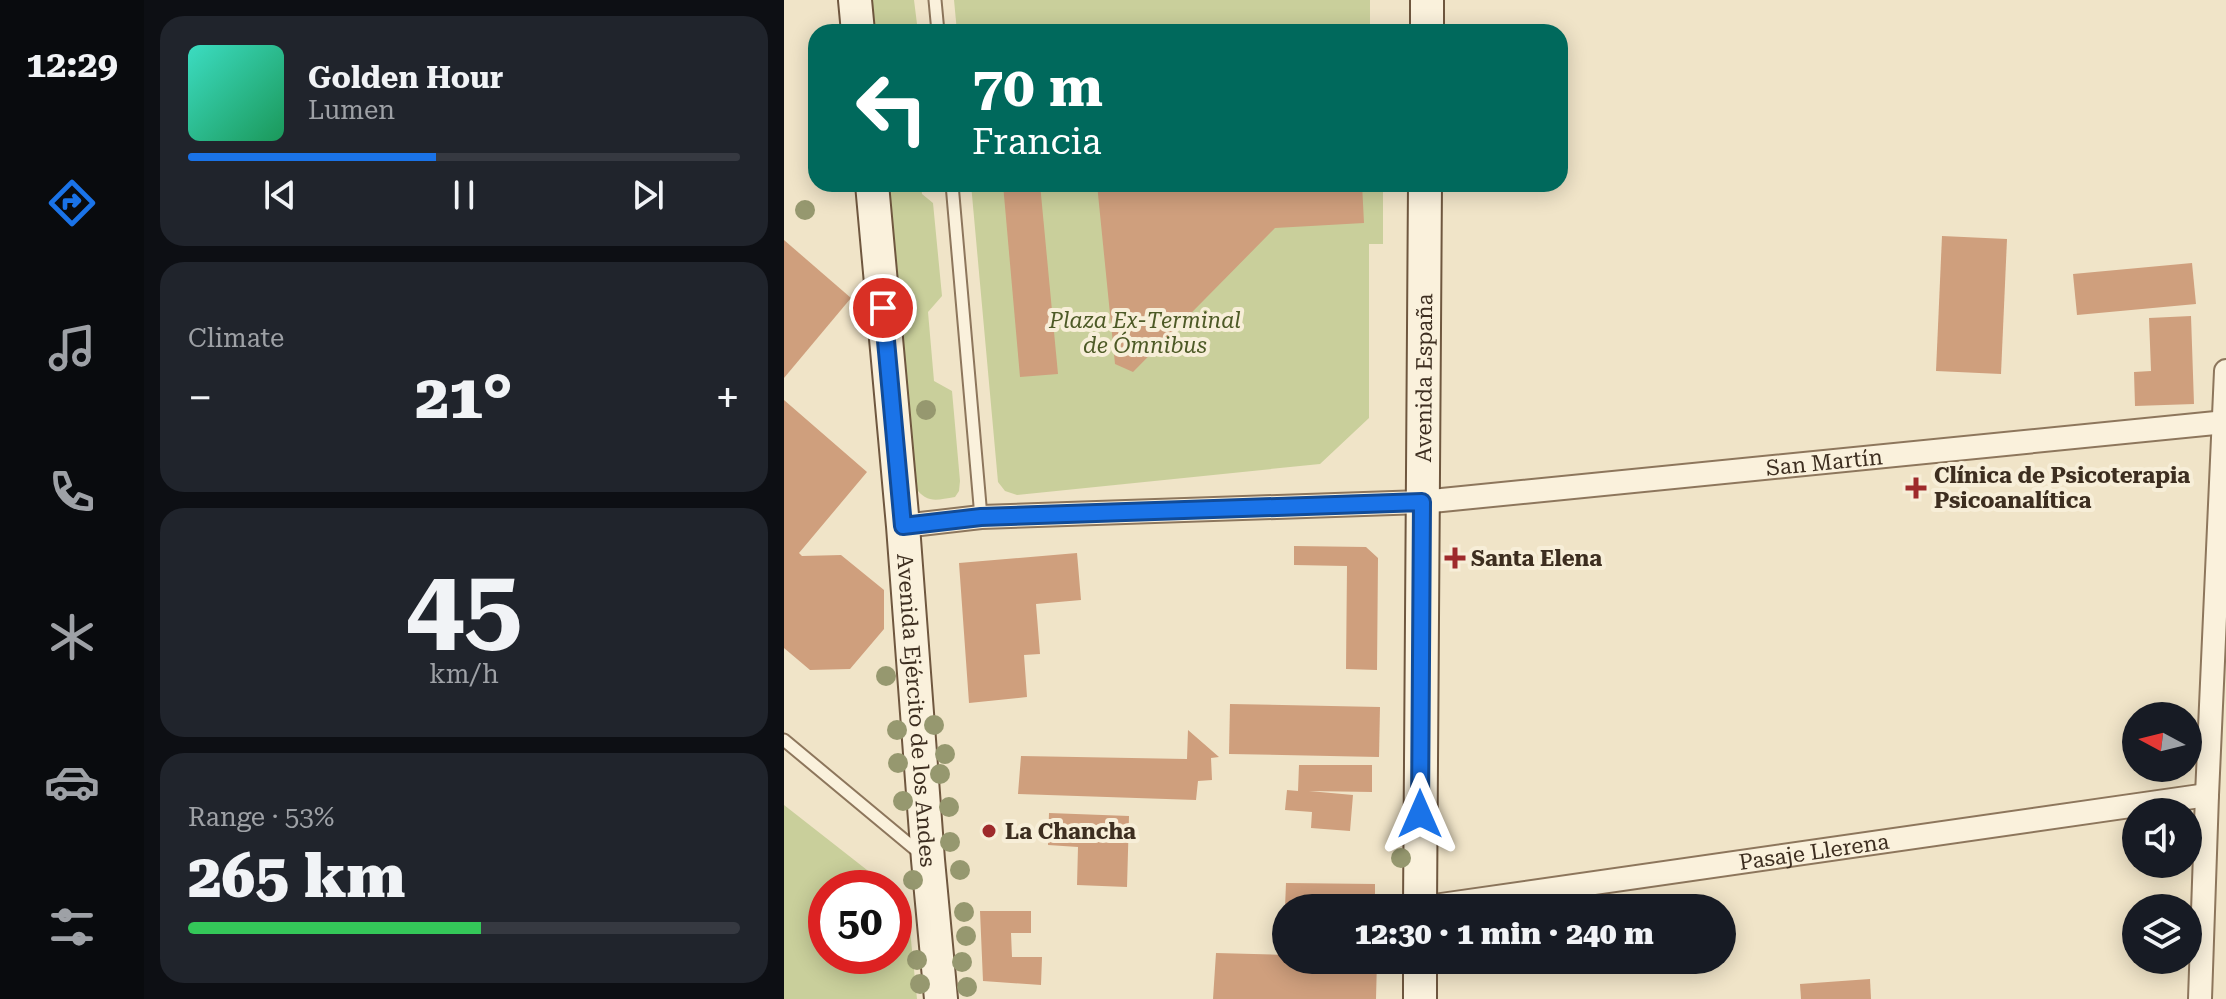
<!DOCTYPE html>
<meta charset="utf-8">
<style>
body{margin:0;font-family:"Roboto Serif",serif;background:#20242c;color:#f1f3f6;height:100vh;display:flex;flex-direction:column;font-size:30px;white-space:nowrap}
*{box-sizing:border-box;margin:0}
p{font-size:26px;color:#9ea1a6}
.icon{flex:none;width:44px;height:44px;fill:none;stroke:currentColor;stroke-width:2;stroke-linecap:round;stroke-linejoin:round}
.map{position:relative;flex:1;overflow:hidden}
.panel{display:flex;flex-direction:column;gap:16px;padding:16px;background:#0d0f14;width:640px}
.panel>*{flex:none}
.top-card{position:absolute;left:24px;top:24px;width:760px;height:168px;border-radius:24px;box-shadow:0 4px 20px #0003;background:#00695c;color:#fff;overflow:hidden}
.needle{width:52px;rotate:277deg}
.buttons{position:absolute;left:1338px;top:702px;display:grid;gap:16px}
.buttons a{display:grid;place-items:center;width:80px;height:80px;border-radius:50%;background:#171b24;box-shadow:0 4px 20px #0003;font-size:40px}
.speed{position:absolute;left:24px;top:870px;display:flex;gap:16px;font-size:40px;font-weight:700;text-align:center}
.speed>*{display:grid;place-content:center;width:104px;height:104px;border-radius:50%;background:#171b24;box-shadow:0 4px 20px #0003;line-height:1}
.speed .limit{border:12px solid #d22;background:#fff;color:#111}
.pin{position:absolute;display:grid;place-items:center;width:68px;height:68px;color:#fff;margin:-34px;border:4px solid #fff;border-radius:50%;box-shadow:0 2px 8px #0007}
.me{position:absolute;width:88px;margin:-44px;rotate:0deg;stroke-linejoin:round;filter:drop-shadow(0 0 6px #0008)}
.turn{display:flex;align-items:center;gap:28px;height:168px;padding:0 32px;font-size:36px}
.turn .icon{width:104px;height:104px;stroke-width:2.5}
.turn b{display:block;font-size:56px;line-height:68px}
.big{font-size:60px;font-weight:800;line-height:1.1}
.panel .widget{flex:1;display:flex;flex-direction:column;justify-content:center;gap:12px;min-width:0;padding:0 28px;border-radius:24px;background:#20242c}
.panel .dial{align-items:center;gap:0}
.dial b{font-size:104px;line-height:1}
.song{display:flex;align-items:center;gap:24px}
.cover{width:96px;height:96px;border-radius:12px;background:linear-gradient(135deg,hsl(170 70% 55%),hsl(150 70% 35%))}
.played{height:8px;border-radius:4px;background:linear-gradient(90deg,#1a73e8 45%,#363941 45%)}
.keys{display:flex;justify-content:space-around;direction:ltr}
.heat{display:flex;justify-content:space-between;align-items:center;font-size:44px;direction:ltr}
.charge{height:12px;border-radius:6px;background:linear-gradient(90deg,#34c759 53%,#363941 0)}
.trip{position:absolute;left:488px;top:894px;width:464px;height:80px;border-radius:40px;background:#171b24;box-shadow:0 4px 20px #0003;font-weight:800;line-height:80px;text-align:center}
main{display:flex;flex:1;min-height:0}
.menu{display:flex;flex-direction:column;width:144px;justify-content:space-around;align-items:center;background:#090b0e;color:#9ea1a6}
.menu .icon{width:56px;height:56px}
.menu .on{color:#1a73e8}
.menu b{font-size:36px;color:#f1f3f6}
.map>svg:first-child{display:block}
.green{fill:#c9cf9b}
.building{fill:#cf9f7d}
.lines{fill:none;stroke-linecap:round;stroke-linejoin:round}
.lane-casing{stroke:#8d765c;stroke-width:15}
.street-casing{stroke:#8d765c;stroke-width:26}
.secondary-casing{stroke:#6f573f;stroke-width:36}
.lane{stroke:#faf1dc;stroke-width:11}
.street{stroke:#faf1dc;stroke-width:22}
.secondary{stroke:#faf1dc;stroke-width:32}
.tree{fill:#96986f}
.route-casing{stroke:#114b97;stroke-width:20}
.route{stroke:#1a73e8;stroke-width:14}
.poi-dot{fill:#9e2a2b;stroke:#f7eed8;stroke-width:3}
.labels{text-anchor:middle;stroke-width:8;stroke-linejoin:round;paint-order:stroke}
.park-label{font-size:22px;font-style:italic;fill:#4d5a26;stroke:#f7eed8}
.street-label{font-size:22px;fill:#3d2e20;stroke:#f7eed8}
.poi-label{font-size:22px;font-weight:bold;fill:#3d2e20;stroke:#f7eed8;text-anchor:start}
</style>
<main>
<nav class="menu">
<b>12:29</b>
<svg class="icon on" aria-label="directions" viewBox="0 0 24 24"><path d="M12 3l9 9-9 9-9-9zM9 14v-3h6M13 9l2 2-2 2"/></svg>
<svg class="icon" aria-label="music" viewBox="0 0 24 24"><path d="M9 18V5l10-2v13"/><circle cx="6" cy="18" r="3"/><circle cx="16" cy="16" r="3"/></svg>
<svg class="icon" aria-label="phone" viewBox="0 0 24 24"><path d="M5 4h4l2 5-3 2q2 4 5 5l2-3 5 2v4C11 20 4 13 5 4z"/></svg>
<svg class="icon" aria-label="climate" viewBox="0 0 24 24"><path d="M12 3v18M4 7l16 10M4 17L20 7"/></svg>
<svg class="icon" aria-label="car" viewBox="0 0 24 24"><path d="M5 17H2v-5l4-1 3-4h7l3 4 3 1v5h-3M9 17h6M6 11h13"/><circle cx="7" cy="17" r="2"/><circle cx="17" cy="17" r="2"/></svg>
<svg class="icon" aria-label="filters" viewBox="0 0 24 24"><path d="M4 7h16M4 17h16"/><circle cx="9" cy="7" r="2"/><circle cx="15" cy="17" r="2"/></svg>
</nav>
<section class="panel">
<div class="widget">
<div class="song"><i class="cover"></i><div><b>Golden Hour</b><p>Lumen</p></div></div>
<div class="played"></div>
<div class="keys"><svg class="icon" aria-label="previous" viewBox="0 0 24 24"><path d="M18 5L8 12l10 7zM5 5v14"/></svg><svg class="icon" aria-label="pause" viewBox="0 0 24 24"><path d="M8 5v14M16 5v14"/></svg><svg class="icon" aria-label="next" viewBox="0 0 24 24"><path d="M6 5l10 7-10 7zM19 5v14"/></svg></div>
</div>
<div class="widget"><p>Climate</p>
<div class="heat"><a>−</a><b class="big">21°</b><a>+</a></div>
</div>
<div class="widget dial"><b>45</b><p>km/h</p></div>
<div class="widget"><p>Range · 53%</p><b class="big">265 km</b><div class="charge"></div></div>
</section>
<div class="map">
<svg width="1442" height="999" viewBox="0 0 1442 999">
<rect width="100%" height="100%" fill="#f0e4c8"/>
<!-- green -->
<g class="green">
<polygon points="85,0 130,0 134,32 88,32"/>
<polygon points="170,0 586,0 586,32 173,32"/>
<path d="M 102,184 L 137,184 L 138,194 L 149,203 L 158,296 L 144,312 L 150,381 L 168,391 L 176,481 L 175,491 L 171,497 C 152,500 143,504 131,487 Z"/>
<polygon points="187,184 599,184 599,244 585,244 585,418 536,464 233,495 221,491 214,482"/>
<polygon points="0,805 106,888 42,888 42,956 110,956 110,891 123,901 133,999 0,999"/>
</g>
<!-- building -->
<g class="building">
<polygon points="219,184 256,184 274,374 236,377"/>
<polygon points="313,184 578,184 580,223 491,228 349,372 331,364"/>
<polygon points="1158,236 1223,239 1217,374 1152,371"/>
<polygon points="0,240 67,298 0,378"/>
<polygon points="1408,263 1412,304 1293,315 1289,274"/>
<polygon points="1407,316 1410,404 1351,406 1350,372 1367,371 1365,318"/>
<polygon points="0,400 83,472 15,553 18,556 57,555 100,590 100,629 66,669 26,670 0,648"/>
<polygon points="510,546 582,547 594,558 593,670 562,669 563,566 510,565"/>
<polygon points="293,553 297,600 252,604 256,654 240,655 243,697 185,703 175,563"/>
<polygon points="446,704 596,707 595,757 445,754"/>
<polygon points="404,730 435,757 427,758 428,780 414,781 412,800 234,794 237,756 403,759"/>
<polygon points="515,765 588,765 588,792 525,791 569,795 566,831 527,828 528,812 501,810 503,790 514,791"/>
<polygon points="265,813 345,816 343,887 293,885 294,847 264,845"/>
<polygon points="502,883 591,884 591,908 501,908"/>
<polygon points="196,911 247,911 247,933 227,933 228,957 258,957 257,985 199,981"/>
<polygon points="432,953 502,955 502,960 593,960 592,999 429,999"/>
<polygon points="1086,979 1087,999 1017,999 1016,984"/>
</g>
<g class="lines">
<!-- lane casing -->
<g class="lane-casing">
<g id="lane">
<polyline points="151,0 154,32"/>
<polyline points="168,184 197,517"/>
<polyline points="0,740 137,854"/>
</g>
</g>
<!-- street casing -->
<g class="street-casing">
<g id="street">
<path id="s1" d="M 119,526 L 197,517 L 638,502 L 1442,422"/>
<path id="s2" d="M 636,908 L 1423,795"/>
<polyline points="1416,999 1423,795 1442,371"/>
</g>
</g>
<!-- secondary casing -->
<g class="secondary-casing">
<g id="secondary">
<polyline points="71,0 74,32"/>
<polyline points="643,32 643,0"/>
<path id="s3" d="M 88,184 L 119,526 L 144,860 L 157,999"/>
<path id="s4" d="M 636,908 L 641,184"/>
<polyline points="636,999 636,960"/>
</g>
</g>
<!-- lane -->
<use href="#lane" class="lane"/>
<!-- street -->
<use href="#street" class="street"/>
<!-- secondary -->
<use href="#secondary" class="secondary"/>
</g>
<!-- trees -->
<g class="tree">
<circle cx="21" cy="210" r="10"/>
<circle cx="142" cy="410" r="10"/>
<circle cx="102" cy="676" r="10"/>
<circle cx="150" cy="725" r="10"/>
<circle cx="113" cy="730" r="10"/>
<circle cx="161" cy="754" r="10"/>
<circle cx="114" cy="763" r="10"/>
<circle cx="156" cy="774" r="10"/>
<circle cx="119" cy="801" r="10"/>
<circle cx="165" cy="807" r="10"/>
<circle cx="166" cy="842" r="10"/>
<circle cx="617" cy="858" r="10"/>
<circle cx="176" cy="870" r="10"/>
<circle cx="129" cy="880" r="10"/>
<circle cx="180" cy="912" r="10"/>
<circle cx="182" cy="936" r="10"/>
<circle cx="133" cy="960" r="10"/>
<circle cx="178" cy="962" r="10"/>
<circle cx="136" cy="984" r="10"/>
<circle cx="183" cy="987" r="10"/>
</g>
<g class="lines">
<!-- route casing -->
<g class="route-casing">
<polyline id="route" points="99,308 119,526 197,517 638,502 636,814"/>
</g>
<!-- route -->
<use href="#route" class="route"/>
</g>
<!-- markers -->
<g class="poi-dot">
<path d="M1128 476h8v8h8v8h-8v8h-8v-8h-8v-8h8z"/>
<path d="M667 546h8v8h8v8h-8v8h-8v-8h-8v-8h8z"/>
<circle cx="205" cy="831" r="8"/>
</g>
<g class="labels">
<!-- park labels -->
<g class="park-label">
<text x="361" y="328">Plaza Ex-Terminal<tspan x="361" dy="25">de Ómnibus</tspan></text>
</g>
<!-- street labels -->
<g class="street-label">
<text dy="8" stroke="none"><textPath href="#s4" startOffset="530">Avenida España</textPath></text>
<text dy="8" stroke="none"><textPath href="#s1" startOffset="924">San Martín</textPath></text>
<text dy="8" stroke="none"><textPath href="#s3" startOffset="528">Avenida Ejército de los Andes</textPath></text>
<text dy="8" stroke="none"><textPath href="#s2" startOffset="398">Pasaje Llerena</textPath></text>
</g>
<!-- poi labels -->
<g class="poi-label">
<text x="1150" y="483">Clínica de Psicoterapia<tspan x="1150" dy="25">Psicoanalítica</tspan></text>
<text x="687" y="566">Santa Elena</text>
<text x="221" y="839">La Chancha</text>
</g>
</g>
</svg>
<div class="buttons">
<a><svg class="needle" viewBox="-14 -14 28 28"><path d="M0-13l5 13h-10z" fill="#e53935"/><path d="M0 13l5-13h-10z" fill="#9ea1a6"/></svg></a>
<a><svg class="icon" aria-label="sound" viewBox="0 0 24 24"><path d="M4 9h4l5-4v14l-5-4H4zM17 9q2 3 0 6"/></svg></a>
<a><svg class="icon" aria-label="layers" viewBox="0 0 24 24"><path d="M12 4l9 5-9 5-9-5zM3 14l9 5 9-5"/></svg></a>
</div>
<div class="speed"><div class="limit">50</div></div>
<div class="pin" style="left:99px;top:308px;background:#d93025"><svg class="icon" aria-label="arrive" viewBox="0 0 24 24"><path d="M6 21V4h12l-3 4 3 4H6"/></svg></div>
<svg class="me" style="left:636px;top:814px" viewBox="-20 -20 40 40"><path d="M0-17L14 15 0 8-14 15z" fill="#1a73e8" stroke="#fff" stroke-width="4"/></svg>
<div class="trip">12:30 · 1 min · 240 m</div>
<div class="top-card">
<div class="turn"><svg class="icon" aria-label="left" viewBox="0 0 24 24"><path d="M17 20v-9H6M10 6l-5 5 5 5"/></svg><div><b>70 m</b>Francia</div></div>
</div>
</div>
</main>
